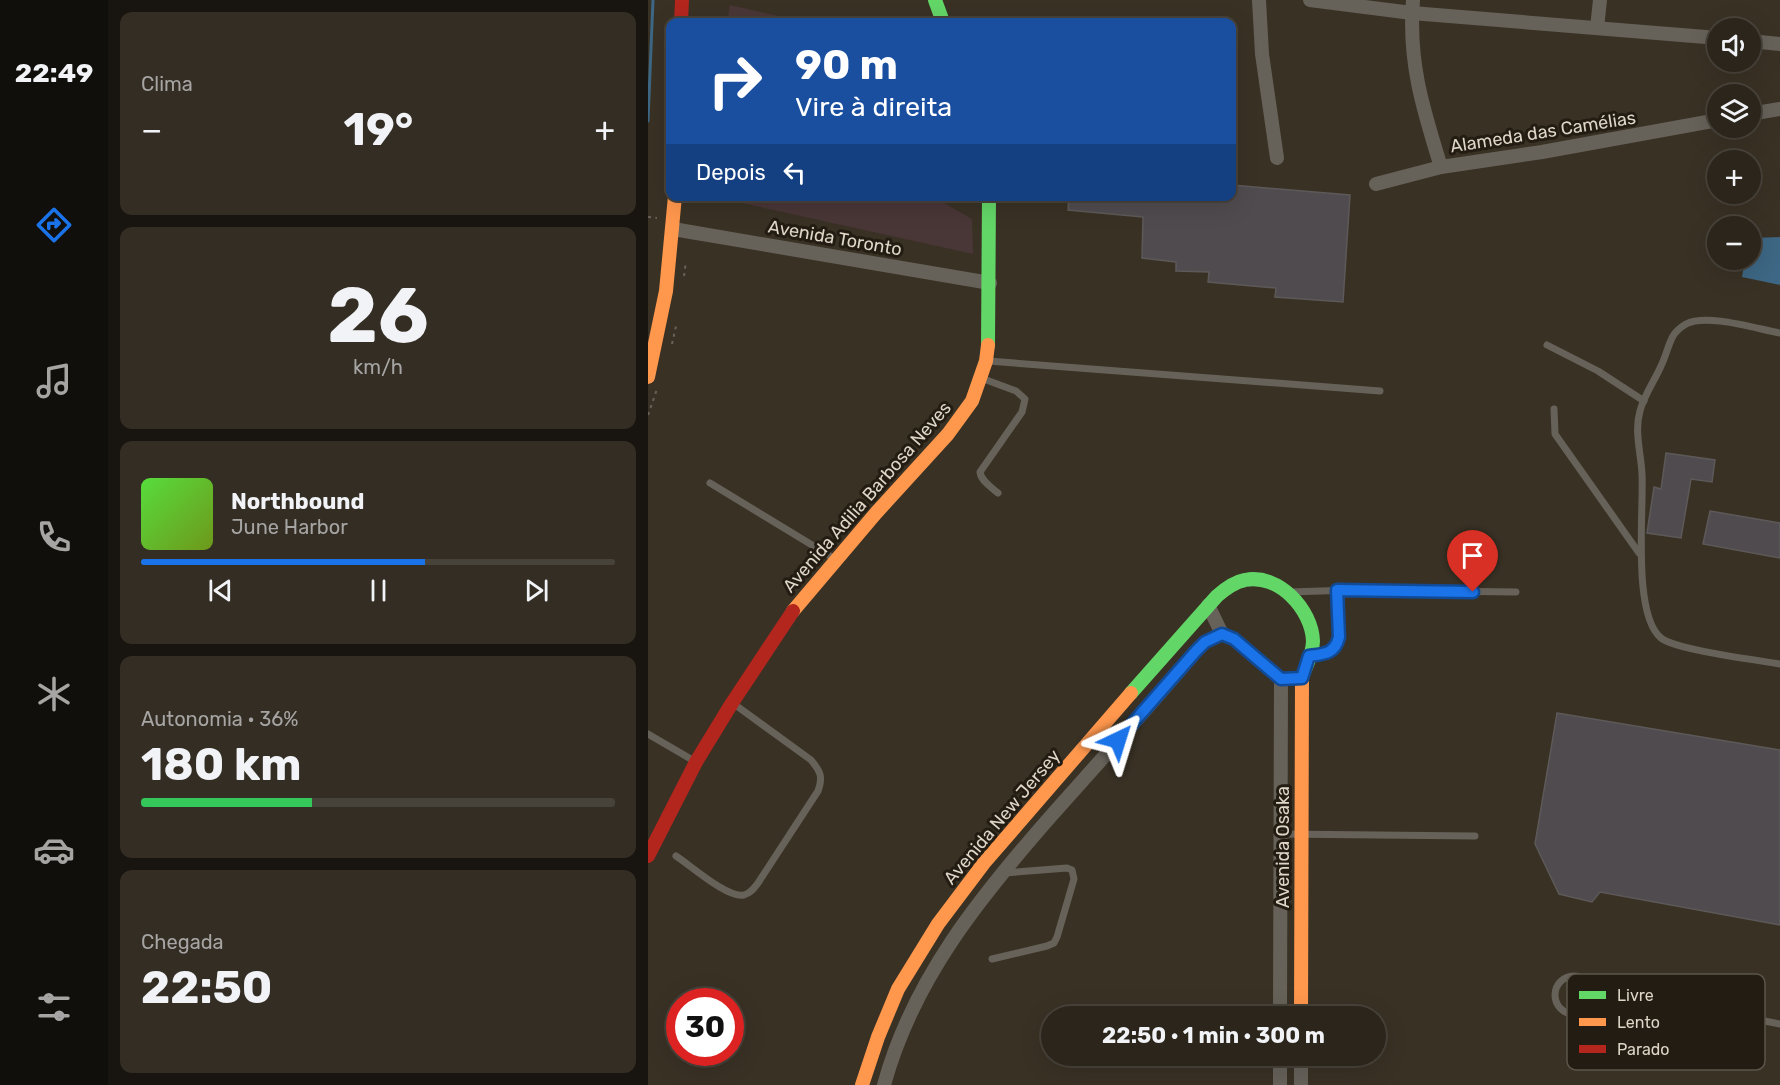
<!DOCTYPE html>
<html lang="pt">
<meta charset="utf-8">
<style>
body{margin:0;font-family:Rubik,sans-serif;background:#332d24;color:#f1f3f6;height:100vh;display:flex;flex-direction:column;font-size:22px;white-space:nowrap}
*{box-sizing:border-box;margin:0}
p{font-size:20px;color:#a6a5a3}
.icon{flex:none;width:33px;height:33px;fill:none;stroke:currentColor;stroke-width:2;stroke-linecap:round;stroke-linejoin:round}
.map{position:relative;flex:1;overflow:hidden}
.drawer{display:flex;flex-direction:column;gap:12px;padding:12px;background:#18140f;width:540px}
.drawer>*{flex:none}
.banner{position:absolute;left:18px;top:18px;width:570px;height:183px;border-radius:12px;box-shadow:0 6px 24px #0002,0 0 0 2px #47423a;background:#1a4fa0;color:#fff;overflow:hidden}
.fabs{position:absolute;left:1059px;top:18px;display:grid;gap:12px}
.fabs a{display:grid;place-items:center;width:54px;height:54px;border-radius:50%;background:#2b251b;box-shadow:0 6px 24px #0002,0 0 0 2px #47423a;font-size:30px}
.speed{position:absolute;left:18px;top:988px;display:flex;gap:12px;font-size:30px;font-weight:700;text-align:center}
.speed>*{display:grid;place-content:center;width:78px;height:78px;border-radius:50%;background:#2b251b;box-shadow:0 6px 24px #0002,0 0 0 2px #47423a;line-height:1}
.speed .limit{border:9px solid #d22;background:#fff;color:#111}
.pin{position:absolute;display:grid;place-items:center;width:51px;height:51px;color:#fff;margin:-62px -26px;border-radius:50% 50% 50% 0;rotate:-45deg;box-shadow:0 0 6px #0007}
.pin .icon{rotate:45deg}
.me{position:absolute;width:66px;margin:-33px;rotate:41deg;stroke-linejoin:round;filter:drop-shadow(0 0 4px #0008)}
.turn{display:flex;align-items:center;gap:21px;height:126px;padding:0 30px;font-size:27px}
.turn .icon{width:78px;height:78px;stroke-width:2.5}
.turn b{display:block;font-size:42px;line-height:51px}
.then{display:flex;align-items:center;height:57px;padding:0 30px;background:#0003;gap:12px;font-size:22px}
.big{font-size:45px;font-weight:700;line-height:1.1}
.drawer .tile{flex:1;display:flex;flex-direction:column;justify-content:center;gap:9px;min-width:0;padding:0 21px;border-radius:12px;background:#332d24}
.drawer .dial{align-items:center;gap:0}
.dial b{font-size:78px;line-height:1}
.song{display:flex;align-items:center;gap:18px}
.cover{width:72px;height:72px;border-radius:9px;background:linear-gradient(135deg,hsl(110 70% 55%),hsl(80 70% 35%))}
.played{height:6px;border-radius:3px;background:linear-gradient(90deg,#1a73e8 60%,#47423a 60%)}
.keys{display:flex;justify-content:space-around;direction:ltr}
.heat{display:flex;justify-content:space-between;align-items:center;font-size:33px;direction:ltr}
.charge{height:9px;border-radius:4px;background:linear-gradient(90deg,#34c759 36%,#47423a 0)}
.trip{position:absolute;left:393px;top:1006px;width:345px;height:60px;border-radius:30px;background:#2b251b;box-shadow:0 6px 24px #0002,0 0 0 2px #47423a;font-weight:700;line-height:60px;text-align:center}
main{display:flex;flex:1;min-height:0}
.tab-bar{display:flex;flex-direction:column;width:108px;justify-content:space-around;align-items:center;background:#110f0b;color:#a6a5a3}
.tab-bar .icon{width:42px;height:42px}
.tab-bar .selected{color:#1a73e8}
.tab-bar b{font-size:27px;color:#f1f3f6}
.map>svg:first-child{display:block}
.industrial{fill:#493637}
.water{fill:#3d6784}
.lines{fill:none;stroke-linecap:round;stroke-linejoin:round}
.stream{stroke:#3d6784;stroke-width:3}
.building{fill:#504b4e;stroke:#5d5959;stroke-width:1.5}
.path{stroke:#67635b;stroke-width:2;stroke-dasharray:3 4.5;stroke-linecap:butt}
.lane{stroke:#66625a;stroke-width:7}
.street{stroke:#66625a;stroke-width:14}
.fast{stroke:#63d668;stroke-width:14}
.slow{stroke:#ff974d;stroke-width:14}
.jam{stroke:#b3261e;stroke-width:14}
.route-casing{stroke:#114b97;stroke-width:15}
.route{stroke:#1a73e8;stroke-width:10}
.labels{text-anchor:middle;stroke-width:6;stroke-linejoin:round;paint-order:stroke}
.street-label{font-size:18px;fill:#dfd6c8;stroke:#231c12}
.key{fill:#231c12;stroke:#5b5449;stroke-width:1.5}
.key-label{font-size:16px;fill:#dfd6c8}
</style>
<main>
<nav class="tab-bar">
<b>22:49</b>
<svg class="icon selected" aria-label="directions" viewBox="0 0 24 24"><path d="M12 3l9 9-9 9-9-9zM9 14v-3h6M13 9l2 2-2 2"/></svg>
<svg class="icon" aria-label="music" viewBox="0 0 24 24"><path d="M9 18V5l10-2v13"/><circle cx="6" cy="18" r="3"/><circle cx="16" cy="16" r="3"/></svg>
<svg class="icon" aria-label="phone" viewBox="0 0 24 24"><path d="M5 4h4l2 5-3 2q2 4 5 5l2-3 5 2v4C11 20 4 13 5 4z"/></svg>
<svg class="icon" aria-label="climate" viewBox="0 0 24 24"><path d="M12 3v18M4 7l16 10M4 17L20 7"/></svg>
<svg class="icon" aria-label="car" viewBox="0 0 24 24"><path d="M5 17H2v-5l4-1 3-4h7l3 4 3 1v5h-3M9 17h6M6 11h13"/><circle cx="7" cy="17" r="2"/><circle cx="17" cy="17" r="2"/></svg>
<svg class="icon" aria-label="filters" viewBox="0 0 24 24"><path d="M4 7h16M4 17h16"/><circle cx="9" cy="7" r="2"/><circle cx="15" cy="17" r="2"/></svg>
</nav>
<section class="drawer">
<div class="tile"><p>Clima</p>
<div class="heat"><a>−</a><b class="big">19°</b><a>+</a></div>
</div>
<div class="tile dial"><b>26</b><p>km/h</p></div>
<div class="tile">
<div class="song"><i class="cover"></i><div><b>Northbound</b><p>June Harbor</p></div></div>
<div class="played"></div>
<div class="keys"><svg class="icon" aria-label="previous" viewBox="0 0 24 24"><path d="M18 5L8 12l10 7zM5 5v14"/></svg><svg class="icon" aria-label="pause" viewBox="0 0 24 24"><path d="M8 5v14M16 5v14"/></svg><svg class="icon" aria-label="next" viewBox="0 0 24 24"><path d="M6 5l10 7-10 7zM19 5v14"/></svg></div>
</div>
<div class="tile"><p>Autonomia · 36%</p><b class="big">180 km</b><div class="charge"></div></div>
<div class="tile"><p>Chegada</p><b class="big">22:50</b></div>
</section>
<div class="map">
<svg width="1132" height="1085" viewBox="0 0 1132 1085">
<rect width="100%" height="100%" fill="#393124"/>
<!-- industrial -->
<g class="industrial">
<polygon points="82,5 157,22 79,22"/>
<polygon points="67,197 291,197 291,200 324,219 325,254"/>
</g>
<!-- water -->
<polygon class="water" points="1132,237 1132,285 1094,277 1097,260 1102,260 1103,242 1105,238"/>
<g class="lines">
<!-- stream -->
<polyline class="stream" points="0,121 5,0"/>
</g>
<!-- building -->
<g class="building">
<polygon points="584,185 702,195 695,302 627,297 628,288 560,282 561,272 528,271 528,262 494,258 495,217 420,210 421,196 584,196"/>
<polygon points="1018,453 1067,460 1064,482 1043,479 1033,538 999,533 1006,487 1013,489"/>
<polygon points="1062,511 1132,523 1132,558 1055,544"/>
<polygon points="909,713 1132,750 1132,925 952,892 944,902 911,894 887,844"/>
</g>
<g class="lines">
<!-- path -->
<g class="path">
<polyline points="0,217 9,218"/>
<polyline points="36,276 38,261"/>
<polyline points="24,344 28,326"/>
<polyline points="0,415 9,389"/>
</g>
<!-- lane -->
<g class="lane">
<path d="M 1132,333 C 1109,329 1059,313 1038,324 C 1033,327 1028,331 1025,336 C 1020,345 1018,356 1013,366 C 1007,380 996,395 992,411 C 986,431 993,453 994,474 C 996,509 984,614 1013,638 C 1028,650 1109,660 1132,664"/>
<polyline points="899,345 950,371 996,401"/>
<polyline points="340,361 732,391"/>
<path d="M 333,378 L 368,391 L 377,399 L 374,412 L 332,472 C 333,481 344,488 350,493"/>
<polyline points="906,409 907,434 991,553"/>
<polyline points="62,483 187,559"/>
<polyline points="642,592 703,590 868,592"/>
<path d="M 664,656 C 678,653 688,653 691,637 L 689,590"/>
<polyline points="0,734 48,762"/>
<polyline points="632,834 827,836"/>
<path d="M 28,856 C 42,865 80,899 96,895 C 103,893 106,888 110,883 L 170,791 C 175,777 173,772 163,760 L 86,704"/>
<polyline points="344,959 399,946 406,943 409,937 426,879 424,870 419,868 356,873"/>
<circle cx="926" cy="995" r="19"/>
<polyline points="943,986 1132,1024"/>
</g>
<!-- street -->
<g class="street">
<polyline points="611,0 614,54 629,158"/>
<polyline points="662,0 764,13 1070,38"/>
<path d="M 765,0 C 760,62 775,109 793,167"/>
<polyline points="949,28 952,0"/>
<polyline points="1102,41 1132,44"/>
<polyline points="1102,114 1132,109"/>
<polyline points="728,184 793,167 894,152 1070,120"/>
<polyline points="25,229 342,283"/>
<polyline points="560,605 574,634"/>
<polyline points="632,1017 633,679"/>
<path d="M 236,1085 C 265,979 332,897 403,816 C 452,761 501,707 548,651 L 557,642 L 574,634 L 586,639 L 633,679 L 654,678"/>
<polyline points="632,1085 632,1056"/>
<polyline points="653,1085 653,1056"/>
</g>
<!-- fast -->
<g class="fast">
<polyline points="287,0 295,22"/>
<polyline points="340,345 341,196"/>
<path d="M 483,693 L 569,596 C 577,589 586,582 597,580 C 631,573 664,610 665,641 C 665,652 660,663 656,672"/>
</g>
<!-- slow -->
<g class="slow">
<polyline points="0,377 18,291 27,196"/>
<polyline points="145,611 228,513 300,434 324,401 338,361 340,345"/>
<polyline points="653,1017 654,678 656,672"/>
<polyline points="214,1085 230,1037 250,989 290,924 336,863 483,693"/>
</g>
<!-- jam -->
<g class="jam">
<polyline points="33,22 34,0"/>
<polyline points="0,856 48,762 84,703 145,611"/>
</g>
</g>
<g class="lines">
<!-- route casing -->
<g class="route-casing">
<path id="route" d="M 470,740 L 548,651 L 557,642 L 574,634 L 586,639 L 633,679 L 654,678 L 661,656 C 676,654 687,654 691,637 L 689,590 L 825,592"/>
</g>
<!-- route -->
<use href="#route" class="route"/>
</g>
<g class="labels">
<!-- street labels -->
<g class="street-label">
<text transform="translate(895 132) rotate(-9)" y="6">Alameda das Camélias</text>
<text transform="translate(187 238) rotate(10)" y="6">Avenida Toronto</text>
<text transform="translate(219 497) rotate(-49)" y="6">Avenida Adilia Barbosa Neves</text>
<text transform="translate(354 817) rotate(-50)" y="6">Avenida New Jersey</text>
<text transform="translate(635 847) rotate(-90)" y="6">Avenida Osaka</text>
</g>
</g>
<!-- legend -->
<rect x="919" y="974" width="198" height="96" rx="9" class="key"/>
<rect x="931" y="991" width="27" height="8" fill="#63d668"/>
<rect x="931" y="1018" width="27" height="8" fill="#ff974d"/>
<rect x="931" y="1045" width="27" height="8" fill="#b3261e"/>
<g class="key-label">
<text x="969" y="1001">Livre</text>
<text x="969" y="1028">Lento</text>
<text x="969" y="1055">Parado</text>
</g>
</svg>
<div class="fabs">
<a><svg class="icon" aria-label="sound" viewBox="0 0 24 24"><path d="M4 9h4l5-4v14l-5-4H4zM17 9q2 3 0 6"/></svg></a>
<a><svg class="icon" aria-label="layers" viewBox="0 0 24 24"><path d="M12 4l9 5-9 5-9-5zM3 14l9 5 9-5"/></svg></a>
<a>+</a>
<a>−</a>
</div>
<div class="speed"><div class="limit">30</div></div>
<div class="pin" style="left:825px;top:592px;background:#d93025"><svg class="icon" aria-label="arrive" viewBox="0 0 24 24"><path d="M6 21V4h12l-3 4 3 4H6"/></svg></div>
<svg class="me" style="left:470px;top:740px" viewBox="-20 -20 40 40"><path d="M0-17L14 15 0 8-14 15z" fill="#1a73e8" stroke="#fff" stroke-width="4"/></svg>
<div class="trip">22:50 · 1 min · 300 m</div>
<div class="banner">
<div class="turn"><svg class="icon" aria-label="right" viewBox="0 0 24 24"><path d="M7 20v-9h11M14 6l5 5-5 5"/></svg><div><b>90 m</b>Vire à direita</div></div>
<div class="then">Depois<svg class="icon" aria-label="left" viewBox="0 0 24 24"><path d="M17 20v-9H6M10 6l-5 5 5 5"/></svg></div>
</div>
</div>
</main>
